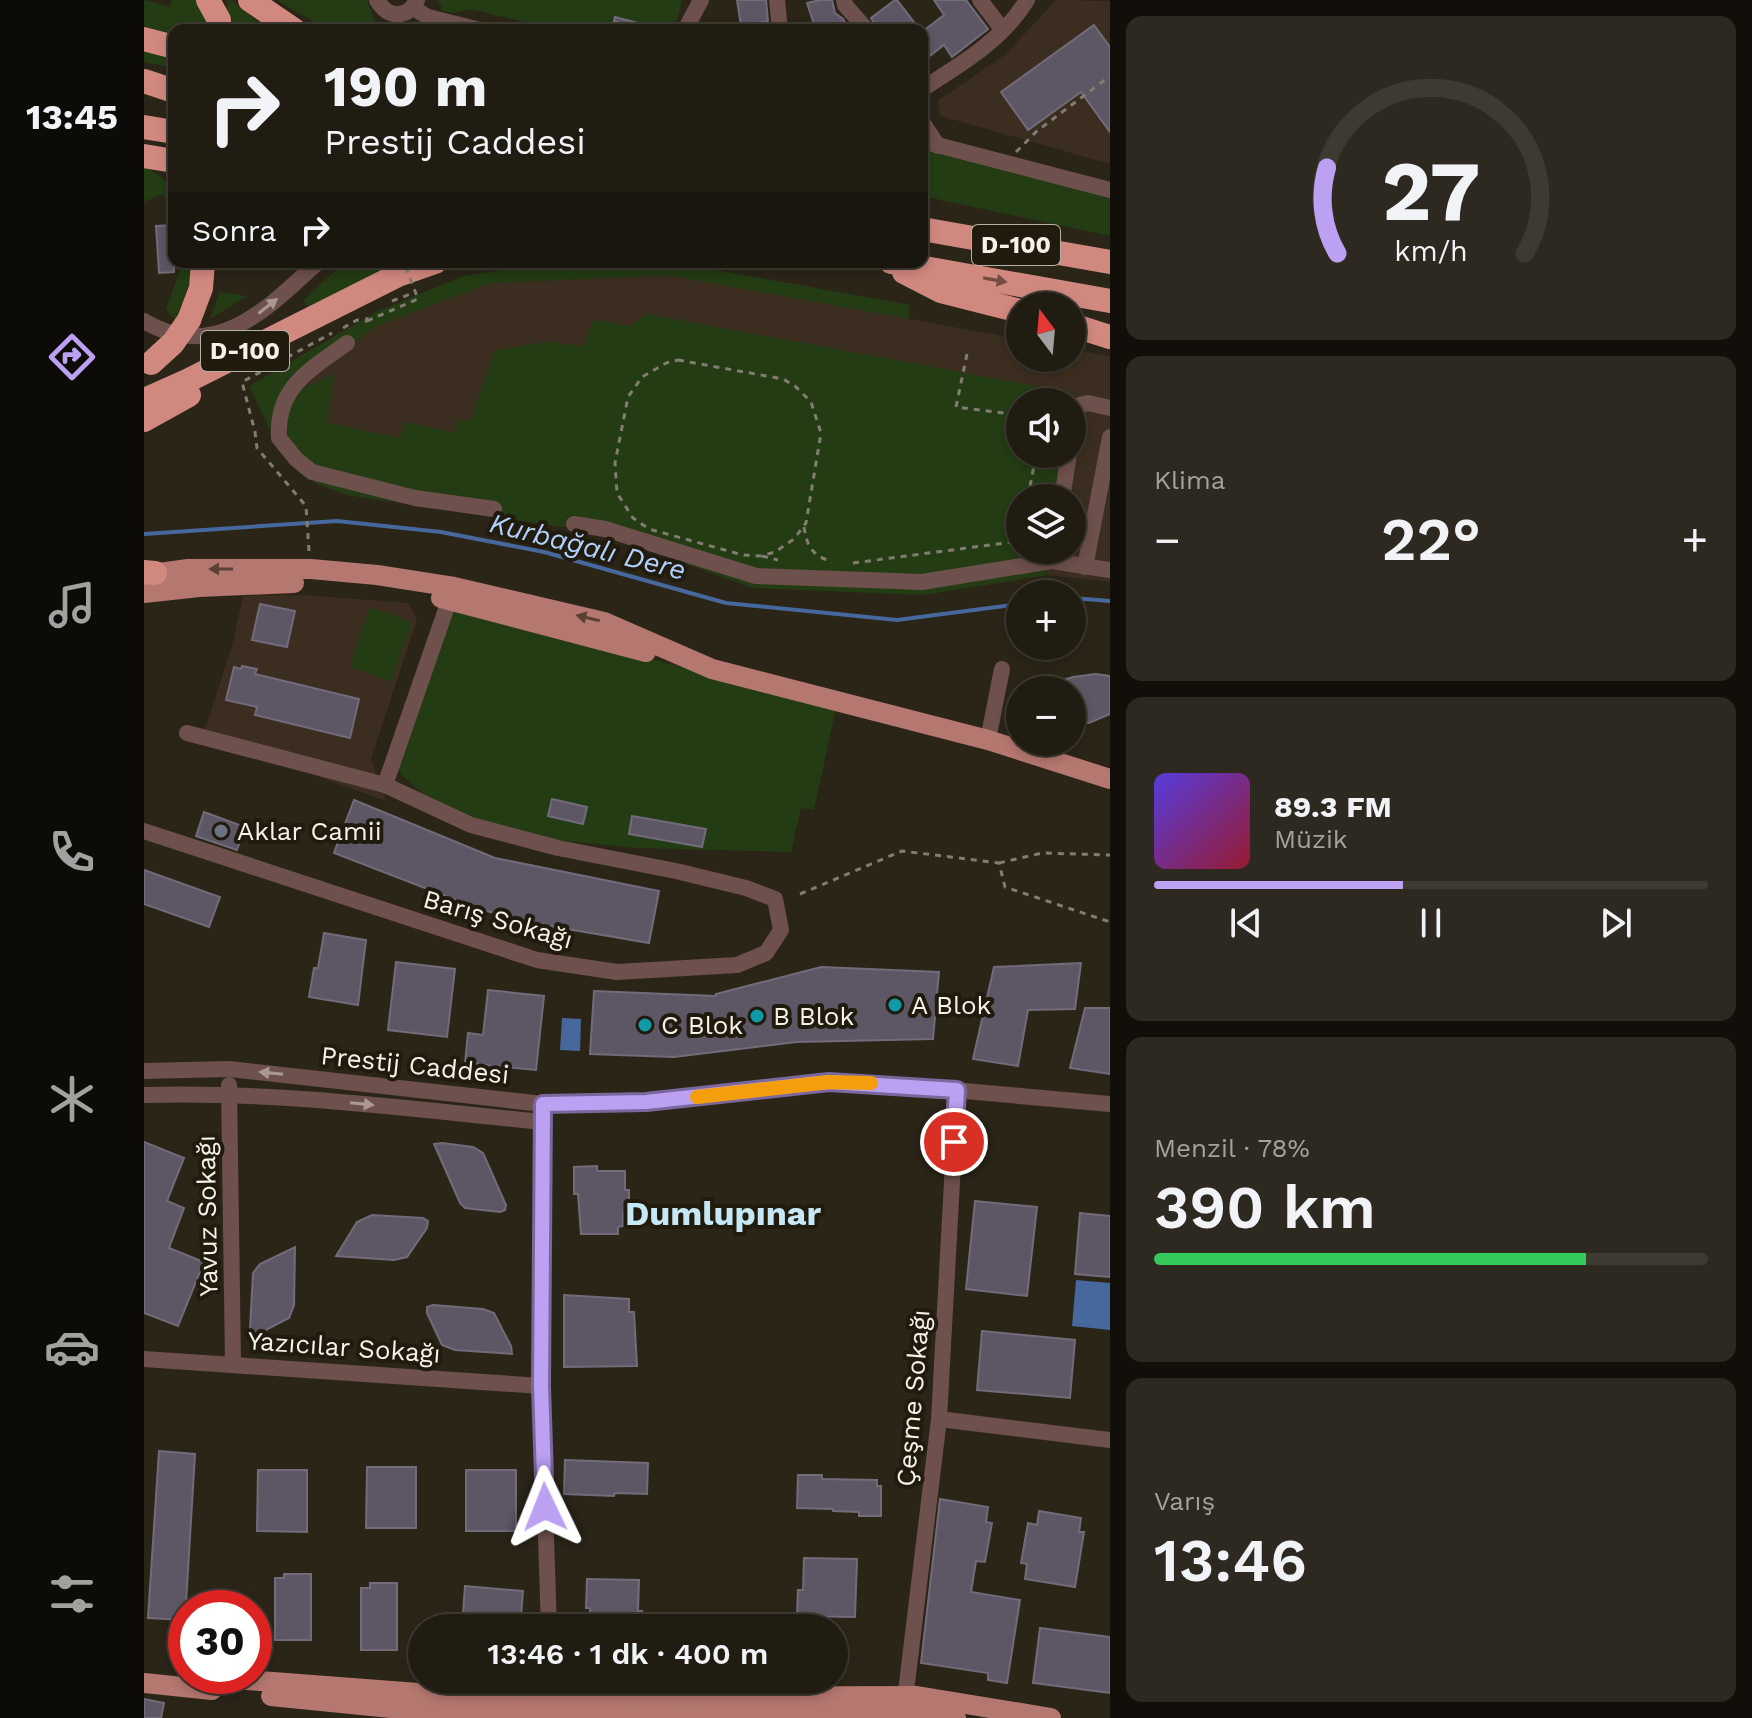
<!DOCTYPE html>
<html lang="tr">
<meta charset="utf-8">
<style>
body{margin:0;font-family:"Work Sans",sans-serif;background:#2d2920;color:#f1f3f6;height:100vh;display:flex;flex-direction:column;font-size:30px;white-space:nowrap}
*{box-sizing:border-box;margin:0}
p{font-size:26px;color:#a2a19f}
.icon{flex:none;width:44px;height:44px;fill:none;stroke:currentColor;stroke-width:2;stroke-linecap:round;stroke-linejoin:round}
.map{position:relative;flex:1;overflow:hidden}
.side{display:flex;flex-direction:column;gap:16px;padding:16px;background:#120f0a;width:642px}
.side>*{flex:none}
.banner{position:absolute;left:24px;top:24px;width:760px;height:244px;border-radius:16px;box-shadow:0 4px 12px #0003,0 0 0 2px #3d3a32;background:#201c12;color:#f1f3f6;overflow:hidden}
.needle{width:52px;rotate:344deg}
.controls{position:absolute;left:862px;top:292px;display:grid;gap:16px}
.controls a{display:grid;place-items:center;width:80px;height:80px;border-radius:50%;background:#201c12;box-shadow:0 4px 12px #0003,0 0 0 2px #3d3a32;font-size:40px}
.speed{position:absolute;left:24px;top:1590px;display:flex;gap:16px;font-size:40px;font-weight:700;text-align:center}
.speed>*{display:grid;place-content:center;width:104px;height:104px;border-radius:50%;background:#201c12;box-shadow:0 4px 12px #0003,0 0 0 2px #3d3a32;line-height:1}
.speed .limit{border:12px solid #d22;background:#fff;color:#111}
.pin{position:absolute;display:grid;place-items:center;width:68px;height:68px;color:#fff;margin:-34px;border:4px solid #fff;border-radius:50%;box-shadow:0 2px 8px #0007}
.me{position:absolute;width:88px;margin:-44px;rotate:358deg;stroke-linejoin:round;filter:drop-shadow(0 0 6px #0008)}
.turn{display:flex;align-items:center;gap:28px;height:168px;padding:0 24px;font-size:36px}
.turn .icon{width:104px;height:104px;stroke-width:2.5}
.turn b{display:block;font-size:56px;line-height:68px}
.then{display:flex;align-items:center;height:76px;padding:0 24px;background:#0003;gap:16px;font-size:30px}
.big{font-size:60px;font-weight:600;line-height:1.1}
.side .widget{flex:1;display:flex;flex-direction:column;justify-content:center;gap:12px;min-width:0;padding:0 28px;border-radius:16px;background:#2d2920}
.side .dial{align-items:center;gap:0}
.dial svg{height:208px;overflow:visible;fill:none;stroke:#3d3a32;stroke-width:7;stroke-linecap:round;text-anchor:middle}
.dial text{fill:#f1f3f6;stroke:none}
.song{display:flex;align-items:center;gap:24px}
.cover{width:96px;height:96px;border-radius:12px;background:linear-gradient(135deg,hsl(250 70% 55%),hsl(350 70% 35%))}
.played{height:8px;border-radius:4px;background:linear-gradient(90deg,#bca0f2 45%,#3d3a32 45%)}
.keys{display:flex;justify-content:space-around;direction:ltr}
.heat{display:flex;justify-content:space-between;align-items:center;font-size:44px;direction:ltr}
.charge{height:12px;border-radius:6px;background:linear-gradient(90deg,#34c759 78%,#3d3a32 0)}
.trip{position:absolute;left:264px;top:1614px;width:440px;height:80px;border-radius:40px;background:#201c12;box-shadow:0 4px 12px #0003,0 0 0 2px #3d3a32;font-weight:600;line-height:80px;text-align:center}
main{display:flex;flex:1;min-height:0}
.dock{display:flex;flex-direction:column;width:144px;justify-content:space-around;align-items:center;background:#0d0b07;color:#a2a19f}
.dock .icon{width:56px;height:56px}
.dock .selected{color:#bca0f2}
.dock b{font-size:36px;color:#f1f3f6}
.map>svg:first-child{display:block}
.education{fill:#3b2e20;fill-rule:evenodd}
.green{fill:#233c14}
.water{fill:#46689c}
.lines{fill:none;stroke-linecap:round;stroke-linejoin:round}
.stream{stroke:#46689c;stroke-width:4}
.building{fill:#5c5665;stroke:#716b7a;stroke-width:2}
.path{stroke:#827d72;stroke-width:3;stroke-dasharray:6 6;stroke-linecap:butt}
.minor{stroke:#6e504c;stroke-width:16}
.major{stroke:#b57870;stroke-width:20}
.highway{stroke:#d1887f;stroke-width:24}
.path-bridge{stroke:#827d72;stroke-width:3;stroke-dasharray:6 6;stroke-linecap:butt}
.highway-bridge{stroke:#d1887f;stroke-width:24}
.oneway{fill:#704c41}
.oneway2{fill:#ab9893}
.oneway3{fill:#5c4035}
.route-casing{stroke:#7a689d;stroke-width:20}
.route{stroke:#bca0f2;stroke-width:14}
.slow{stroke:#f59e0b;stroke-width:14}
.worship-dot{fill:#6b7280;stroke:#211b0e;stroke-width:3}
.culture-dot{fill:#0f9aa8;stroke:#211b0e;stroke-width:3}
.labels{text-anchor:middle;stroke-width:8;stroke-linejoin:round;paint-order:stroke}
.shield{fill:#211b0e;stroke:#b6b1a7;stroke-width:2}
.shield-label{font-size:24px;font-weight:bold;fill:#f6f1e9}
.poi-label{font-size:26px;fill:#f6f1e9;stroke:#211b0e;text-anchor:start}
.street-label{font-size:26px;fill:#f6f1e9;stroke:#211b0e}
.water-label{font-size:28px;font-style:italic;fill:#b1d0fe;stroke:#211b0e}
.district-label{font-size:34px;font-weight:bold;fill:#c6e8f6;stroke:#211b0e}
</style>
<main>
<nav class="dock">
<b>13:45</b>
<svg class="icon selected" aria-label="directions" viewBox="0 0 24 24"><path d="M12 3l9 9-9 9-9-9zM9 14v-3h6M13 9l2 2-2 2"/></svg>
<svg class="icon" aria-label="music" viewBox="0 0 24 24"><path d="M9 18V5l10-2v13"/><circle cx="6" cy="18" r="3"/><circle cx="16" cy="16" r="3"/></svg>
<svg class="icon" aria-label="phone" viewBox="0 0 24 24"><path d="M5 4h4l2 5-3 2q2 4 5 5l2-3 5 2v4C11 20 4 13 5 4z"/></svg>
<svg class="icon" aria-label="climate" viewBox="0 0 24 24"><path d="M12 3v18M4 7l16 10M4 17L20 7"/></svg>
<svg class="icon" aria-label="car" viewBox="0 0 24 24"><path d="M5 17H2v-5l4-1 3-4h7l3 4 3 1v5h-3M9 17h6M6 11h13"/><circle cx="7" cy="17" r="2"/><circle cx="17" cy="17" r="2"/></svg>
<svg class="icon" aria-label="filters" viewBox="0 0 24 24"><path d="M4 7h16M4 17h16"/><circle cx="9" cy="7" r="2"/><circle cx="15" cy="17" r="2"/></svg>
</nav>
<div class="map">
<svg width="966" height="1718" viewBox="0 0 966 1718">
<rect width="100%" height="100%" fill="#2b2518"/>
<!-- education -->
<g class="education">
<polygon points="912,0 966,1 966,164 797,116 793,101 861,55"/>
<path d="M 523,275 L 876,339 L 876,358 L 928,358 L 928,349 L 966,356 L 966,582 L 904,575 L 779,595 L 609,588 L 453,532 L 203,495 L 171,483 L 134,402 L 232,326 L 347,283 ZM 876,402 L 928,402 L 928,454 L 876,454 ZM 876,498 L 928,498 L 928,550 L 876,550 Z"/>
<polygon points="159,595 264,603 273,619 227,759 242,801 59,735 89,643 99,596"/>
</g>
<!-- green -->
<g class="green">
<polygon points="0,0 26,7 28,0 57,0 63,9 64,30 30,30 30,36 0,26"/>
<polygon points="83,0 87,0 124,30 85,30"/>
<polygon points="133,0 223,0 234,30 183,30"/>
<polygon points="294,0 538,0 534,18 523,30 479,21 476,30 414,30 326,9 310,13 299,11"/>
<polygon points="0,46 30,54 30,68 0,62"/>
<polygon points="778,148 966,195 966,236 778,196"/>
<path d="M 0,166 C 26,182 30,185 30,215 L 18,194 L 0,202 Z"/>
<path d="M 39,262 L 48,262 C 47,283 39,301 31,320 L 22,309 Z"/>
<polygon points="200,262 239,262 241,265 238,273 163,307 160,300"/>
<polygon points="410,262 528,262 766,305 765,319 523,275 347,283 232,326 138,398 190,374 183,423 256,438 262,422 310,433 314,420 326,421 351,350 403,342 439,346 450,320 486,326 503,314 929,393 928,404 928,402 876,402 876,454 921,454 914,498 876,498 876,550 906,550 904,575 779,595 609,588 453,532 203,495 171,483 131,440 105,386 234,311 320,276"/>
<polygon points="76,292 103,296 66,319"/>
<polygon points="308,606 692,708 670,810 657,808 647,852 493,848 368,836 290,804 248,766"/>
<polygon points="226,607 268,622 247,681 206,667"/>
</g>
<!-- water -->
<g class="water">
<polygon points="418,1018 437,1019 436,1051 416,1050"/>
<polygon points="932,1280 966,1283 966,1330 928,1326"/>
</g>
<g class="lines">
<!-- stream -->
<g class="stream">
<polyline points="0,534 193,521 297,532 400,552 582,603 753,620 876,604"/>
<polyline points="928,598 966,601"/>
</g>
</g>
<!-- building -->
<g class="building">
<polygon points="593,0 622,0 624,21 597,26"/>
<polygon points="676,0 688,0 691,13 699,19 705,30 672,30 663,3"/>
<polygon points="751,0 753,0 776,30 734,30 727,18"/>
<polygon points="790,0 822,0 844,29 808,57 800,45 778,62 778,32 800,15"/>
<polygon points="471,17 505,26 504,30 468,28"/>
<polygon points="950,25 966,47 966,132 937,92 884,130 857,92"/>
<polygon points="30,225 30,272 15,273 12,226"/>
<polygon points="116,604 151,611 143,647 108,640"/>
<polygon points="98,666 113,669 111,674 215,699 206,738 111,715 113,707 82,700 90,667 97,669"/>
<polygon points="952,674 966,676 966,714 945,723 928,721 928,690 896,690 896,687 929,677"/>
<polygon points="408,799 443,807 439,824 404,816"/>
<polygon points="210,800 351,858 515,891 505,943 400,925 338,910 190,853"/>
<polygon points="60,812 101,827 93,850 52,836"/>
<polygon points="488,816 562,829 558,847 485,834"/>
<polygon points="0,870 76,897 65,927 0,904"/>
<polygon points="180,933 222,940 214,1005 165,997 170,968 174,968"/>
<polygon points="252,962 311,969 303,1037 244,1030"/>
<polygon points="937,963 931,1009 884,1010 874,1066 829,1059 850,967"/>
<polygon points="677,967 795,972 789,1039 652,1042 530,1057 446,1054 450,991 572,996 572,994"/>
<polygon points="344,990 400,996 392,1070 321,1063 324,1033 339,1035"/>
<polygon points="941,1008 966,1008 966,1074 926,1068"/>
<polygon points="0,1142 40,1158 23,1201 40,1208 25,1248 60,1262 34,1326 0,1313"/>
<polygon points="298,1143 329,1147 339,1153 362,1205 361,1210 356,1212 321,1208 316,1203 290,1144"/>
<polygon points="453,1166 453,1171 481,1171 481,1190 485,1190 485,1211 479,1212 479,1226 474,1227 474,1234 437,1234 434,1194 430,1194 430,1167"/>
<polygon points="831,1201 893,1207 883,1296 822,1289"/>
<polygon points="936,1213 966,1216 966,1277 931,1274"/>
<polygon points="228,1215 279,1218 284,1221 283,1228 263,1257 250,1260 192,1256 213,1222"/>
<polygon points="151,1247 150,1305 145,1318 114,1334 108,1335 106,1329 109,1273 116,1264"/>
<polygon points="420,1295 485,1299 485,1312 490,1312 493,1366 420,1367"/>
<polygon points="289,1305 339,1309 350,1313 367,1346 368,1354 311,1350 298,1345 283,1313 283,1307"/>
<polygon points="838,1331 931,1340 926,1398 833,1390"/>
<polygon points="15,1451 51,1454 41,1620 4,1618"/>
<polygon points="421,1460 504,1463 503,1494 471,1493 470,1496 420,1494"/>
<polygon points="223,1467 272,1467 272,1528 222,1528"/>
<polygon points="114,1470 163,1470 163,1532 113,1531"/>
<rect x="322" y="1470" width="50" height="61"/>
<polygon points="654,1475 678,1475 678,1479 733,1480 733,1486 737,1486 737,1516 715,1516 715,1512 689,1511 689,1509 653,1508"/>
<polygon points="796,1499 844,1507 842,1522 848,1523 841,1562 832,1561 827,1592 876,1600 863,1683 844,1680 844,1673 777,1663"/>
<polygon points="895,1511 937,1518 935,1532 940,1532 931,1587 881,1579 883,1564 877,1563 884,1523 893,1525"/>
<polygon points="660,1558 713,1559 711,1617 653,1616 654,1590 659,1590"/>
<polygon points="140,1574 167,1574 167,1640 131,1640 131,1578 140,1578"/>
<polygon points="443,1579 495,1580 494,1611 498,1611 498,1628 445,1628 446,1608 442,1608"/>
<polygon points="226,1583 253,1583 253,1650 217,1650 217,1588 226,1588"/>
<polygon points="321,1586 379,1591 376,1628 318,1628"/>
<polygon points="896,1628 966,1637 966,1693 889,1683"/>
<polygon points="0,1699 20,1703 17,1718 0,1718"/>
</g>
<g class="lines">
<!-- path -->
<g class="path">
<polyline points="470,22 500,30"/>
<polyline points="419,30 420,24"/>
<polyline points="872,152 893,131 966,76"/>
<polyline points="248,301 272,292"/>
<polyline points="199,328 213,320 223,321 223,312"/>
<polyline points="823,354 812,407 876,415"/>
<polygon points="534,360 639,379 651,386 667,402 677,433 662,523 650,539 631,552 617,556 599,555 505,529 489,518 473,493 471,463 484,397 498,377 522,363"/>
<polyline points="884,498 892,454"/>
<path d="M 660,527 C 663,547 668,555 688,562"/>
<polyline points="165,551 162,506 113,448 111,432 98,382 188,333"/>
<polyline points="618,556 634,560"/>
<polyline points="709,563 876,541"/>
<polyline points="855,863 898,853 966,855"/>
<polyline points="656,894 758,851 855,863 861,887 966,922"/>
</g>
<!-- minor -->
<g class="minor">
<path d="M 233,0 C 244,19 263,19 273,0"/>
<polyline points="633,0 636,30"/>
<polyline points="700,0 701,5 723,30"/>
<polyline points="836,0 858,29"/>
<polyline points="269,8 284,17 336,30"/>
<polyline points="541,30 557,0"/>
<path d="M 778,89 C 816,65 859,40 883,0"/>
<polyline points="778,122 794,146"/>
<polyline points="778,141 966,190"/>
<path d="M 0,321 C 71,364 124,308 174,262"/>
<path d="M 203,343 C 166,370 132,387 135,438 L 152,459 L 168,472 L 271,498 L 350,509"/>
<polyline points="928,438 932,415 936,405 944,403 966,408"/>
<polyline points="918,498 925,454"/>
<polyline points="430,524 461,529 612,576 778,582 908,561 966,570"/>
<polyline points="941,567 966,437"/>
<polyline points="844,740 858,669"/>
<polyline points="241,785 308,592"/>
<polyline points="0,831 393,960 473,972 593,965 622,953 637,930 631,899 602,888 532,871 414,848 327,825 241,785 43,733"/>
<polyline points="0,1071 85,1069 399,1104 480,1104 524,1101 685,1082 742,1084 966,1104"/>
<polyline points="85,1085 89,1363"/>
<path d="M 0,1095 C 133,1091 266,1109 399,1122"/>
<polyline points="399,1104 397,1386 405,1628"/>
<polyline points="0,1359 397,1386"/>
<polyline points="795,1419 966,1440"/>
<polyline points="407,1680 408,1709"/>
<polyline points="760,1708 795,1419 813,1090"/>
</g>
<!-- major -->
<g class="major">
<polyline points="0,575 44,569 167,569 233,575 310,587 460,622 568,669 844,740 966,779"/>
<polyline points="0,593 55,587 150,583"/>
<polyline points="297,598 502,652"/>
<polyline points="51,1676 274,1693 407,1697 773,1696 907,1718"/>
<polyline points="0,1683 68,1690"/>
<polyline points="127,1696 247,1708 347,1713 529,1716 759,1709 812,1718"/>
</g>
<!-- highway -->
<g class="highway">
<polyline points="64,0 75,20 75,30"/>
<polyline points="106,0 150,30"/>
<polyline points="0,39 30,47"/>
<polyline points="0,81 30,91"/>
<polyline points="0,127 30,132"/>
<polyline points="0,156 30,161"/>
<polyline points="778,229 966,262"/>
<polyline points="747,262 966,301"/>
<polyline points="760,272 797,291 876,311"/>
<polyline points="45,320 57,288 59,262"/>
<polyline points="928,325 966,337"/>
<polyline points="0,400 43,381 254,275 291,262"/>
<polyline points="0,420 45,395"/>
<polyline points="0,572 11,573"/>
</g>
<!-- path-bridge -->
<polyline class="path-bridge" points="223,321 274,299 260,262"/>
<!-- highway-bridge -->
<polyline class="highway-bridge" points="7,363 29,343 45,320"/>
</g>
<!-- one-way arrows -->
<defs><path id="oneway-solid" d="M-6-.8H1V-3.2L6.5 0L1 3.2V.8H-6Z" transform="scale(2)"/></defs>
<use class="oneway" href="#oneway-solid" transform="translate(851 280) rotate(10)"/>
<g class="oneway2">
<use href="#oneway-solid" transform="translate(124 306) rotate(-38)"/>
<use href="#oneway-solid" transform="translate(127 1073) rotate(-174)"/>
<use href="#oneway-solid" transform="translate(218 1104) rotate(6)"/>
</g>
<g class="oneway3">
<use href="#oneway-solid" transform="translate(77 569) rotate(180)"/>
<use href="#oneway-solid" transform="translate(444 618) rotate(-167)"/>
</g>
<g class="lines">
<!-- route casing -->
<g class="route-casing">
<polyline id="route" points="401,1507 397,1386 399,1104 502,1102 685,1082 813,1090 810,1142"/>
</g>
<!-- route -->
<use href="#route" class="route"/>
<!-- slow -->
<polyline class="slow" points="553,1097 685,1082 727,1083"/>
</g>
<!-- markers -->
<circle class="worship-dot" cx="77" cy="831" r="8"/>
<g class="culture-dot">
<circle cx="751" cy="1005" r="8"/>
<circle cx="613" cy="1016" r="8"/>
<circle cx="501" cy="1025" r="8"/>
</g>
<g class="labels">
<!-- shield labels -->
<g class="shield">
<rect x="828" y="225" width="88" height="40" rx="6"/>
<rect x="57" y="331" width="88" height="40" rx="6"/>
</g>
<g class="shield-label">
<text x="872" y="253">D-100</text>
<text x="101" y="359">D-100</text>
</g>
<!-- poi labels -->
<g class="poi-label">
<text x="93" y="840">Aklar Camii</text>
<text x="767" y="1014">A Blok</text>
<text x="629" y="1025">B Blok</text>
<text x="517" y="1034">C Blok</text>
</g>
<!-- street labels -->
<g class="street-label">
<text transform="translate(354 919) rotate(16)" y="9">Barış Sokağı</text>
<text transform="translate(271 1065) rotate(6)" y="9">Prestij Caddesi</text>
<text transform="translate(63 1216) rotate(-91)" y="9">Yavuz Sokağı</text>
<text transform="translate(200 1347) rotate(4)" y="9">Yazıcılar Sokağı</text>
<text transform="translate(769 1398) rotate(-85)" y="9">Çeşme Sokağı</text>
</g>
<!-- water labels -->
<g class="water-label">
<text transform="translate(444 546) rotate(14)" y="10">Kurbağalı Dere</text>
</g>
<!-- district labels -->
<g class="district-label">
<text x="579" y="1225">Dumlupınar</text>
</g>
</g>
</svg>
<div class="controls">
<a><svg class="needle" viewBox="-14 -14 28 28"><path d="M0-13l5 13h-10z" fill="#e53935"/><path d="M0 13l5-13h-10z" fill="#a2a19f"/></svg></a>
<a><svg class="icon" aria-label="sound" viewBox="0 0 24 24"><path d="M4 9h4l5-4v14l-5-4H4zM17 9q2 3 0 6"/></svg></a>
<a><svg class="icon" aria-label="layers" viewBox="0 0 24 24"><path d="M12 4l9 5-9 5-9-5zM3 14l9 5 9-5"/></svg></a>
<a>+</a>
<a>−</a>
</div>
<div class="speed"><div class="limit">30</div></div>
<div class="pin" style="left:810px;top:1142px;background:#d93025"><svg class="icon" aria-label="arrive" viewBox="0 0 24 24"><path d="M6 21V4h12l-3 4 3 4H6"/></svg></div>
<svg class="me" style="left:401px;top:1507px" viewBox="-20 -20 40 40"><path d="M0-17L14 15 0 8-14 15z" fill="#bca0f2" stroke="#fff" stroke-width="4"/></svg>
<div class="trip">13:46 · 1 dk · 400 m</div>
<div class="banner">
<div class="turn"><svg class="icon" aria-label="right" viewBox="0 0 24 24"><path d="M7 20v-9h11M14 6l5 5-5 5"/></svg><div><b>190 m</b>Prestij Caddesi</div></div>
<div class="then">Sonra<svg class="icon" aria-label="right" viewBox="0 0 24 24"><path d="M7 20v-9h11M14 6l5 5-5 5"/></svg></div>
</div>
</div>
<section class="side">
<div class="widget dial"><svg viewBox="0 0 100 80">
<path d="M14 69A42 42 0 1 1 86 69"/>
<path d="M14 69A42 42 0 0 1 10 36" stroke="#bca0f2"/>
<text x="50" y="56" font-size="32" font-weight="700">27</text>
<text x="50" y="72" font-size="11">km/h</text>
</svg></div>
<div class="widget"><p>Klima</p>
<div class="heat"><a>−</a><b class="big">22°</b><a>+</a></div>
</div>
<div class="widget">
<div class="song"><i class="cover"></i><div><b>89.3 FM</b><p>Müzik</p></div></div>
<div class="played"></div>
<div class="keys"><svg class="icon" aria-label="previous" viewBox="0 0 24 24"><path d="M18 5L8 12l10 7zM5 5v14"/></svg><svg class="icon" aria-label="pause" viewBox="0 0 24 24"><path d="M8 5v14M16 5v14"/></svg><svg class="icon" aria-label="next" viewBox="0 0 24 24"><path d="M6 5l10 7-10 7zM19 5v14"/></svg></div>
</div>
<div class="widget"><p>Menzil · 78%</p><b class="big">390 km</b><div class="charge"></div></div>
<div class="widget"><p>Varış</p><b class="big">13:46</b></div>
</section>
</main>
